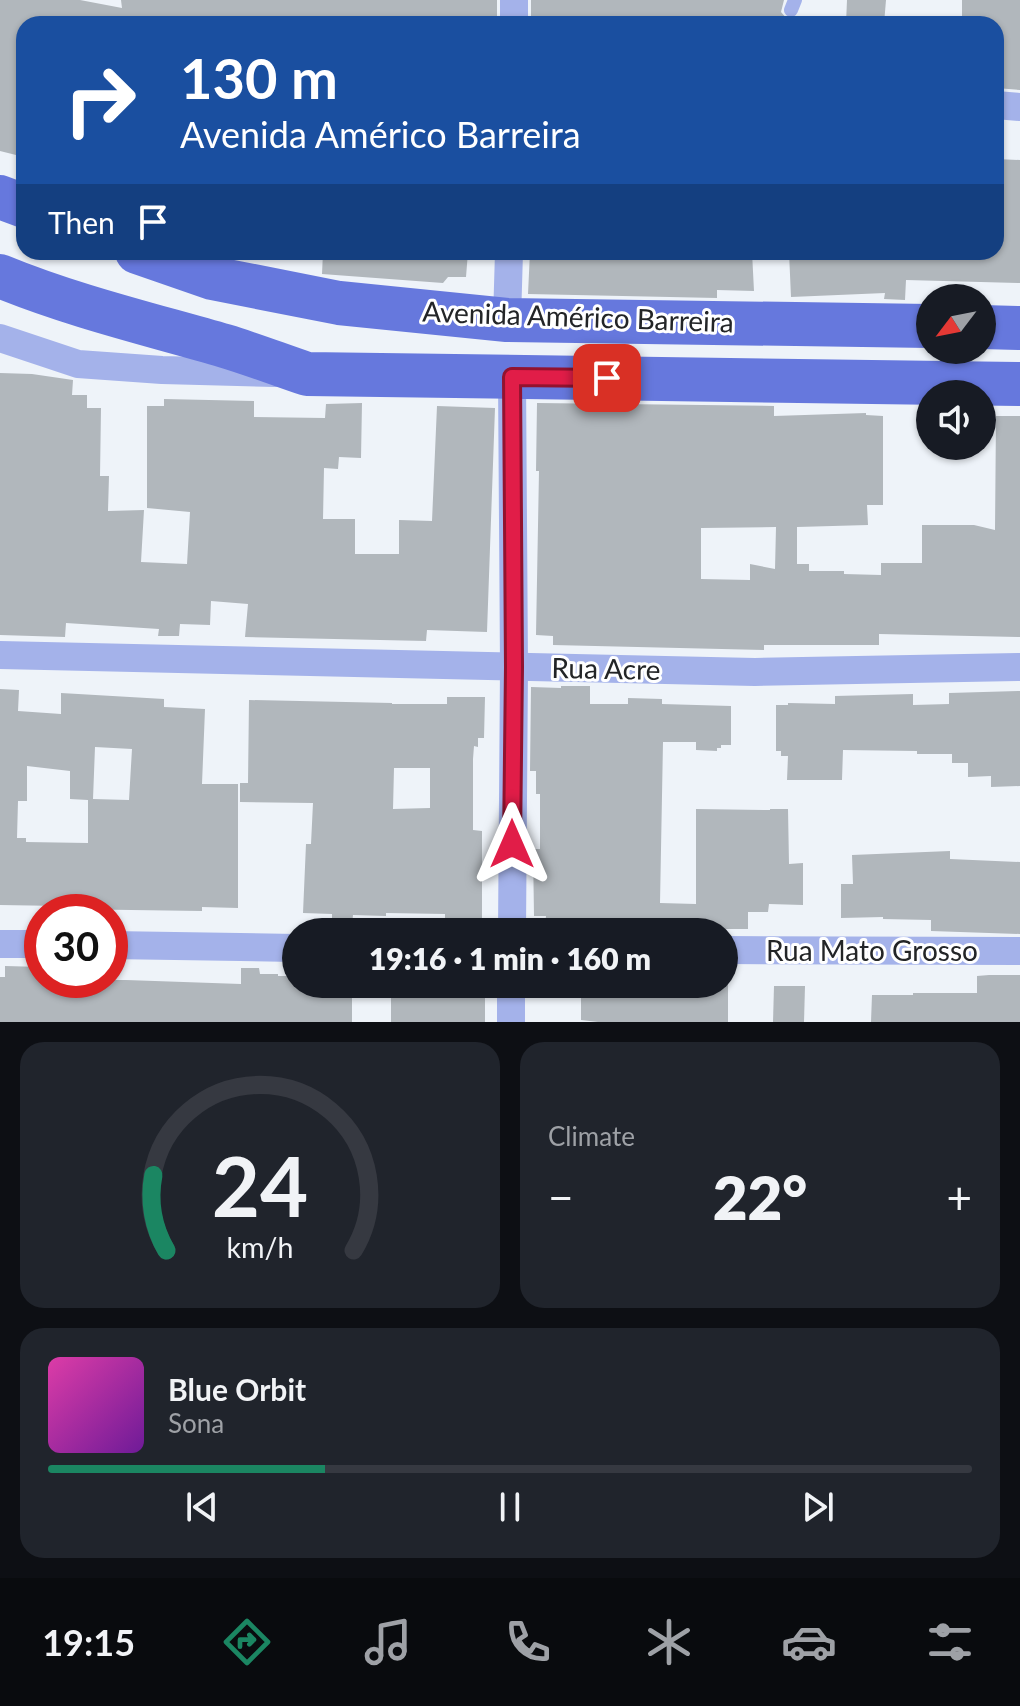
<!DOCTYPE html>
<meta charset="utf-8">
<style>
body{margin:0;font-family:Lato,sans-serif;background:#20242c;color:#f1f3f6;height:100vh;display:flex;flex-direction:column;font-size:30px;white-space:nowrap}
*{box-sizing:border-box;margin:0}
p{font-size:26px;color:#9ea1a6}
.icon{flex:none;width:44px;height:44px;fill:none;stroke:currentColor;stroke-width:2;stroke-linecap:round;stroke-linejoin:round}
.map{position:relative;height:1022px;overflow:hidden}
.drawer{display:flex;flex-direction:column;gap:20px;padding:20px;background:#0d0f14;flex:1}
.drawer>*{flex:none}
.guide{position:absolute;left:16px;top:16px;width:988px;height:244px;border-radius:24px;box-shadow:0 2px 6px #0004;background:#1a4fa0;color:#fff;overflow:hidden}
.needle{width:52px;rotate:238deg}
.tools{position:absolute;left:916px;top:284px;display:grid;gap:16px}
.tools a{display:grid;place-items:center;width:80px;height:80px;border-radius:50%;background:#171b24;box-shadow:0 2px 6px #0004;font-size:40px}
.speed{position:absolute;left:24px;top:894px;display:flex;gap:16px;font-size:40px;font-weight:700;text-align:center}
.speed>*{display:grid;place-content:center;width:104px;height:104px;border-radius:50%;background:#171b24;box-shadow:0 2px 6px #0004;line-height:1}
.speed .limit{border:12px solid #d22;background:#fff;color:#111}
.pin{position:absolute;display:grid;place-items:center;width:68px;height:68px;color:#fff;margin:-34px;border-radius:16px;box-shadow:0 4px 12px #0006}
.me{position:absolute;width:88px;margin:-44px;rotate:0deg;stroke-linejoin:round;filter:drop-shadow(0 0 6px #0008)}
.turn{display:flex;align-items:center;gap:28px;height:168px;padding:0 32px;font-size:36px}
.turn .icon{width:104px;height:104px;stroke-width:2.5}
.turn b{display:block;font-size:56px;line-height:68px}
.then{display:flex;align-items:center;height:76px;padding:0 32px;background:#0003;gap:16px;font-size:30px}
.big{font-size:60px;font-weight:800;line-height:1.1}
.drawer .card{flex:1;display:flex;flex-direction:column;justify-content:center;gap:12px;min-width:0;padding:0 28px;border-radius:24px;background:#20242c}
.drawer .dial{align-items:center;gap:0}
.dial svg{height:208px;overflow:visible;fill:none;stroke:#363941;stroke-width:7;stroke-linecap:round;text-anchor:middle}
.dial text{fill:#f1f3f6;stroke:none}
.song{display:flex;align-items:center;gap:24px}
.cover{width:96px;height:96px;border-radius:12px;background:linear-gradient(135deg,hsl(320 70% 55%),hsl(280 70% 35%))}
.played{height:8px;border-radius:4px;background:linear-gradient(90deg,#1b8662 30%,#363941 30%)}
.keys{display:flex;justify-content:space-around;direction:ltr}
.heat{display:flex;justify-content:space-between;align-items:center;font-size:44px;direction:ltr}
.drawer .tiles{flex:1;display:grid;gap:20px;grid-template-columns:1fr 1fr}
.card:last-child{grid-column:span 2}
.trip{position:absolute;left:282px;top:918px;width:456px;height:80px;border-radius:40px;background:#171b24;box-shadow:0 2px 6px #0004;font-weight:800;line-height:80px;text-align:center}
.tab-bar{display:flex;height:128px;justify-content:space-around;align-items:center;background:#090b0e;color:#9ea1a6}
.tab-bar .icon{width:56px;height:56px}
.tab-bar .current{color:#1b8662}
.tab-bar b{font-size:36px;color:#f1f3f6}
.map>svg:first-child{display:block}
.building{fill:#b1b7bc;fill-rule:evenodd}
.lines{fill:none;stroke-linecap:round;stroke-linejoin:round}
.lane{stroke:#a4b2ea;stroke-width:14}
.street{stroke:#a4b2ea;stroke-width:28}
.primary{stroke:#6678dd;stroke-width:44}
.route-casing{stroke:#92132f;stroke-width:20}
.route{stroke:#e11d48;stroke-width:14}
.labels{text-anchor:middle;stroke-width:6;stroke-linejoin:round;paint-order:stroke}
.street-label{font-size:28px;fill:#232527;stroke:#fff}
</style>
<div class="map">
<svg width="1020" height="1022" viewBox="0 0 1020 1022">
<rect width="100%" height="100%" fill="#eef3f9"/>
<!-- building -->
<g class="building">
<polygon points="0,0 80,0 122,8 121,0 497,0 497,24 24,24 24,157 0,151"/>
<polygon points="531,0 784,0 781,12 787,19 786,24 531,24"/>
<polygon points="847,0 886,0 884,24 846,24"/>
<polygon points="962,0 1020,0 1020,90 996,88 996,24 962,24"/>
<polygon points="996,159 1020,160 1020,283 906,280 905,300 884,299 885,293 791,297 789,252 996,252"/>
<polygon points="323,252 468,252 466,277 448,277 443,283 322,274"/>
<polygon points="530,252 752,252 754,291 717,290 717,298 528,294"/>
<polygon points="0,373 32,374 73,380 72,395 87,395 87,408 101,408 100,476 109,476 108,511 144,510 141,562 187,564 190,512 147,508 147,406 164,406 164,399 254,401 254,417 325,418 326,404 362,403 361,458 339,457 338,469 324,468 323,519 355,519 355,554 399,554 399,520 432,521 437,406 495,408 487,632 427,630 426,641 245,637 248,604 211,601 210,625 180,624 179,636 158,636 159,629 66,623 65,637 0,635"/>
<path d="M 537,403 L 774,406 L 774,416 L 866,413 L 866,415 L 883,416 L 883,505 L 867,505 L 868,525 L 797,527 L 797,564 L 809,564 L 809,571 L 844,571 L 844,574 L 881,575 L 881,563 L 922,563 L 922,525 L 974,525 L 995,530 L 996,416 L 1020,416 L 1020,637 L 879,634 L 879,645 L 764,645 L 764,650 L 553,645 L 553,636 L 536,635 L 539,471 L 536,471 ZM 776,527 L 775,569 L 750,564 L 750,580 L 701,579 L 701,528 Z"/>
<polygon points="561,686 590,686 590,704 628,704 628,698 662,699 662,704 731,706 731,745 721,745 721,748 717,748 717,751 696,750 696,742 663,742 660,903 696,904 696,809 770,810 770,809 788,809 789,864 803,863 803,905 769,904 768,912 748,912 748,929 642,929 545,926 546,916 534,916 533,849 540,849 540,794 536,794 536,771 530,771 531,687 561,688"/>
<path d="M 0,689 L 19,690 L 18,711 L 61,714 L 61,693 L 164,699 L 164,707 L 205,709 L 202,784 L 238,784 L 238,908 L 202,907 L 202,911 L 61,909 L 61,906 L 0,905 ZM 95,747 L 132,749 L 129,800 L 93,799 ZM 27,766 L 70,771 L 70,799 L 88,800 L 88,843 L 26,842 L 26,838 L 17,838 L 18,801 L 27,801 Z"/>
<polygon points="1020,691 1020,786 991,787 991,776 968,777 968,763 952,763 952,754 917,754 917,751 843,750 842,780 787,780 788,756 781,756 781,751 776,751 776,705 788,705 788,703 835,704 835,696 913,694 913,705 949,704 949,693"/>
<path d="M 447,697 L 485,697 L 484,738 L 478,738 L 478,747 L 474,746 L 473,759 L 473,830 L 482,831 L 482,925 L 445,925 L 445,914 L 386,913 L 386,916 L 353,915 L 352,925 L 332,924 L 332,914 L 303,913 L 306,844 L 311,844 L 313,803 L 240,802 L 240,783 L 248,783 L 249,700 L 392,703 L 392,704 L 447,704 ZM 394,768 L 430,768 L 430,808 L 393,809 Z"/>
<polygon points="950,851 950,859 1020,862 1020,934 931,931 931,920 883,919 883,917 841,918 841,884 853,884 852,855"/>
<polygon points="5,966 42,967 42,980 126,980 241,984 241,968 259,968 260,974 278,974 278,976 296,976 296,984 352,984 352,1022 0,1022 0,977 5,977"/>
<polygon points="989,975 1020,975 1020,1022 871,1022 872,995 913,995 913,993 977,993 977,976"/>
<rect x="391" y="984" width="94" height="38"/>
<polygon points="661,984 728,984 728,1022 598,1022 581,1020 581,992 588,992 587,989 661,989"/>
<polygon points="774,986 805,986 804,1022 773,1022"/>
</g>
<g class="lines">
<!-- lane -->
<polyline class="lane" points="791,10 795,0"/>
<!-- street -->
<g class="street">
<polyline points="514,24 514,0"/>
<polyline points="996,105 1020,107"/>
<polyline points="507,320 509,252"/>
<polyline points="0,338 78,364 162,370 275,373"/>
<polyline points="0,655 755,672 1020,667"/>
<polyline points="512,932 514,667 512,377"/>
<polyline points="0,944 42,944"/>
<polyline points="110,945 296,948"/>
<polyline points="724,950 1020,951"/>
<polyline points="511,1022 511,984"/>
</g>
<!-- primary -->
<g class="primary">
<polyline points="0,197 24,206"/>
<polyline points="137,252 212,278 339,303 507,320 930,326"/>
<path d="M 0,276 C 73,306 149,324 225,346 C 252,354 280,365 307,374 L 1020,384"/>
<polyline points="982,327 1020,328"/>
</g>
</g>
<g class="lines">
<!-- route casing -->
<g class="route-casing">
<polyline id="route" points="512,844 514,667 512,377 607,378"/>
</g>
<!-- route -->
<use href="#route" class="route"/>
</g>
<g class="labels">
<!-- street labels -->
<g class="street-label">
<text transform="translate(578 317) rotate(2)" y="10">Avenida Américo Barreira</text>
<text transform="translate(606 669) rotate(1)" y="10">Rua Acre</text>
<text x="872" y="961">Rua Mato Grosso</text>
</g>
</g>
</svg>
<div class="tools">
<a><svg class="needle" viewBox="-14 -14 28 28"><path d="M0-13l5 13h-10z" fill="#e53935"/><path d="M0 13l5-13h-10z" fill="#9ea1a6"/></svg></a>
<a><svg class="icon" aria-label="sound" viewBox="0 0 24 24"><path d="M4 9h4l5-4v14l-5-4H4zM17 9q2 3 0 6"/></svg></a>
</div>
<div class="speed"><div class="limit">30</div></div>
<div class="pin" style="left:607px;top:378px;background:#d93025"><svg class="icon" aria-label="arrive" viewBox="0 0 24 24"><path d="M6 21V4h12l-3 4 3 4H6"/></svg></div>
<svg class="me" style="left:512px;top:844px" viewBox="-20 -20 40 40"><path d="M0-17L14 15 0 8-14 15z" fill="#e11d48" stroke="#fff" stroke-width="4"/></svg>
<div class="trip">19:16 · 1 min · 160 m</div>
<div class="guide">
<div class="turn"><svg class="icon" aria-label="right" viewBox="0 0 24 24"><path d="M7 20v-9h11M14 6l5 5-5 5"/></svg><div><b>130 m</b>Avenida Américo Barreira</div></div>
<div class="then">Then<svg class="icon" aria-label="arrive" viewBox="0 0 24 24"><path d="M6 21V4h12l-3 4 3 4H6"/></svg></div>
</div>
</div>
<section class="drawer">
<div class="tiles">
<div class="card dial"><svg viewBox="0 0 100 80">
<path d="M14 69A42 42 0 1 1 86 69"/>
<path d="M14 69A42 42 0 0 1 9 40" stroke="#1b8662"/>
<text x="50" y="56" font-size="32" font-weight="700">24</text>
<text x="50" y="72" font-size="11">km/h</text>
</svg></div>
<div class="card"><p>Climate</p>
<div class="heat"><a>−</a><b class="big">22°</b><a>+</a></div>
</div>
<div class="card">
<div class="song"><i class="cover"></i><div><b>Blue Orbit</b><p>Sona</p></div></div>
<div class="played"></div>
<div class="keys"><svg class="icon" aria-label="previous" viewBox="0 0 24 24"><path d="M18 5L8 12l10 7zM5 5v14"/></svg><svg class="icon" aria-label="pause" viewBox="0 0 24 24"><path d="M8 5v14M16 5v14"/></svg><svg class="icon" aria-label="next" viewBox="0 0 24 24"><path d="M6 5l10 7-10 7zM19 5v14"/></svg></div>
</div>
</div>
</section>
<nav class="tab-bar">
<b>19:15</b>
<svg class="icon current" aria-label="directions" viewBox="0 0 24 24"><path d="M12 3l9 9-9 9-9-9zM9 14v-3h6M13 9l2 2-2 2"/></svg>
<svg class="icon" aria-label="music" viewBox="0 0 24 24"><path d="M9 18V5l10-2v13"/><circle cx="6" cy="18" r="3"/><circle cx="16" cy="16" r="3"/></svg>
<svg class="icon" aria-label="phone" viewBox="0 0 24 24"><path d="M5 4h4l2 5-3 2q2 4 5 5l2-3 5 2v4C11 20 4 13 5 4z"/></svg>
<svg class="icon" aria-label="climate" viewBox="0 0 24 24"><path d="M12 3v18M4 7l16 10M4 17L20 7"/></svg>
<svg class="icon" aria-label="car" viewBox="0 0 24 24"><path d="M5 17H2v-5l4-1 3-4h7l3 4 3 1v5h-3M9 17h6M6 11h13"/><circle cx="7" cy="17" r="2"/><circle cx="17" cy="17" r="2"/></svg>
<svg class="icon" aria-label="filters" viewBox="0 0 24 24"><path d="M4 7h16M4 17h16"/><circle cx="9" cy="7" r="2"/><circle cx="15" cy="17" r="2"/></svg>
</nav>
